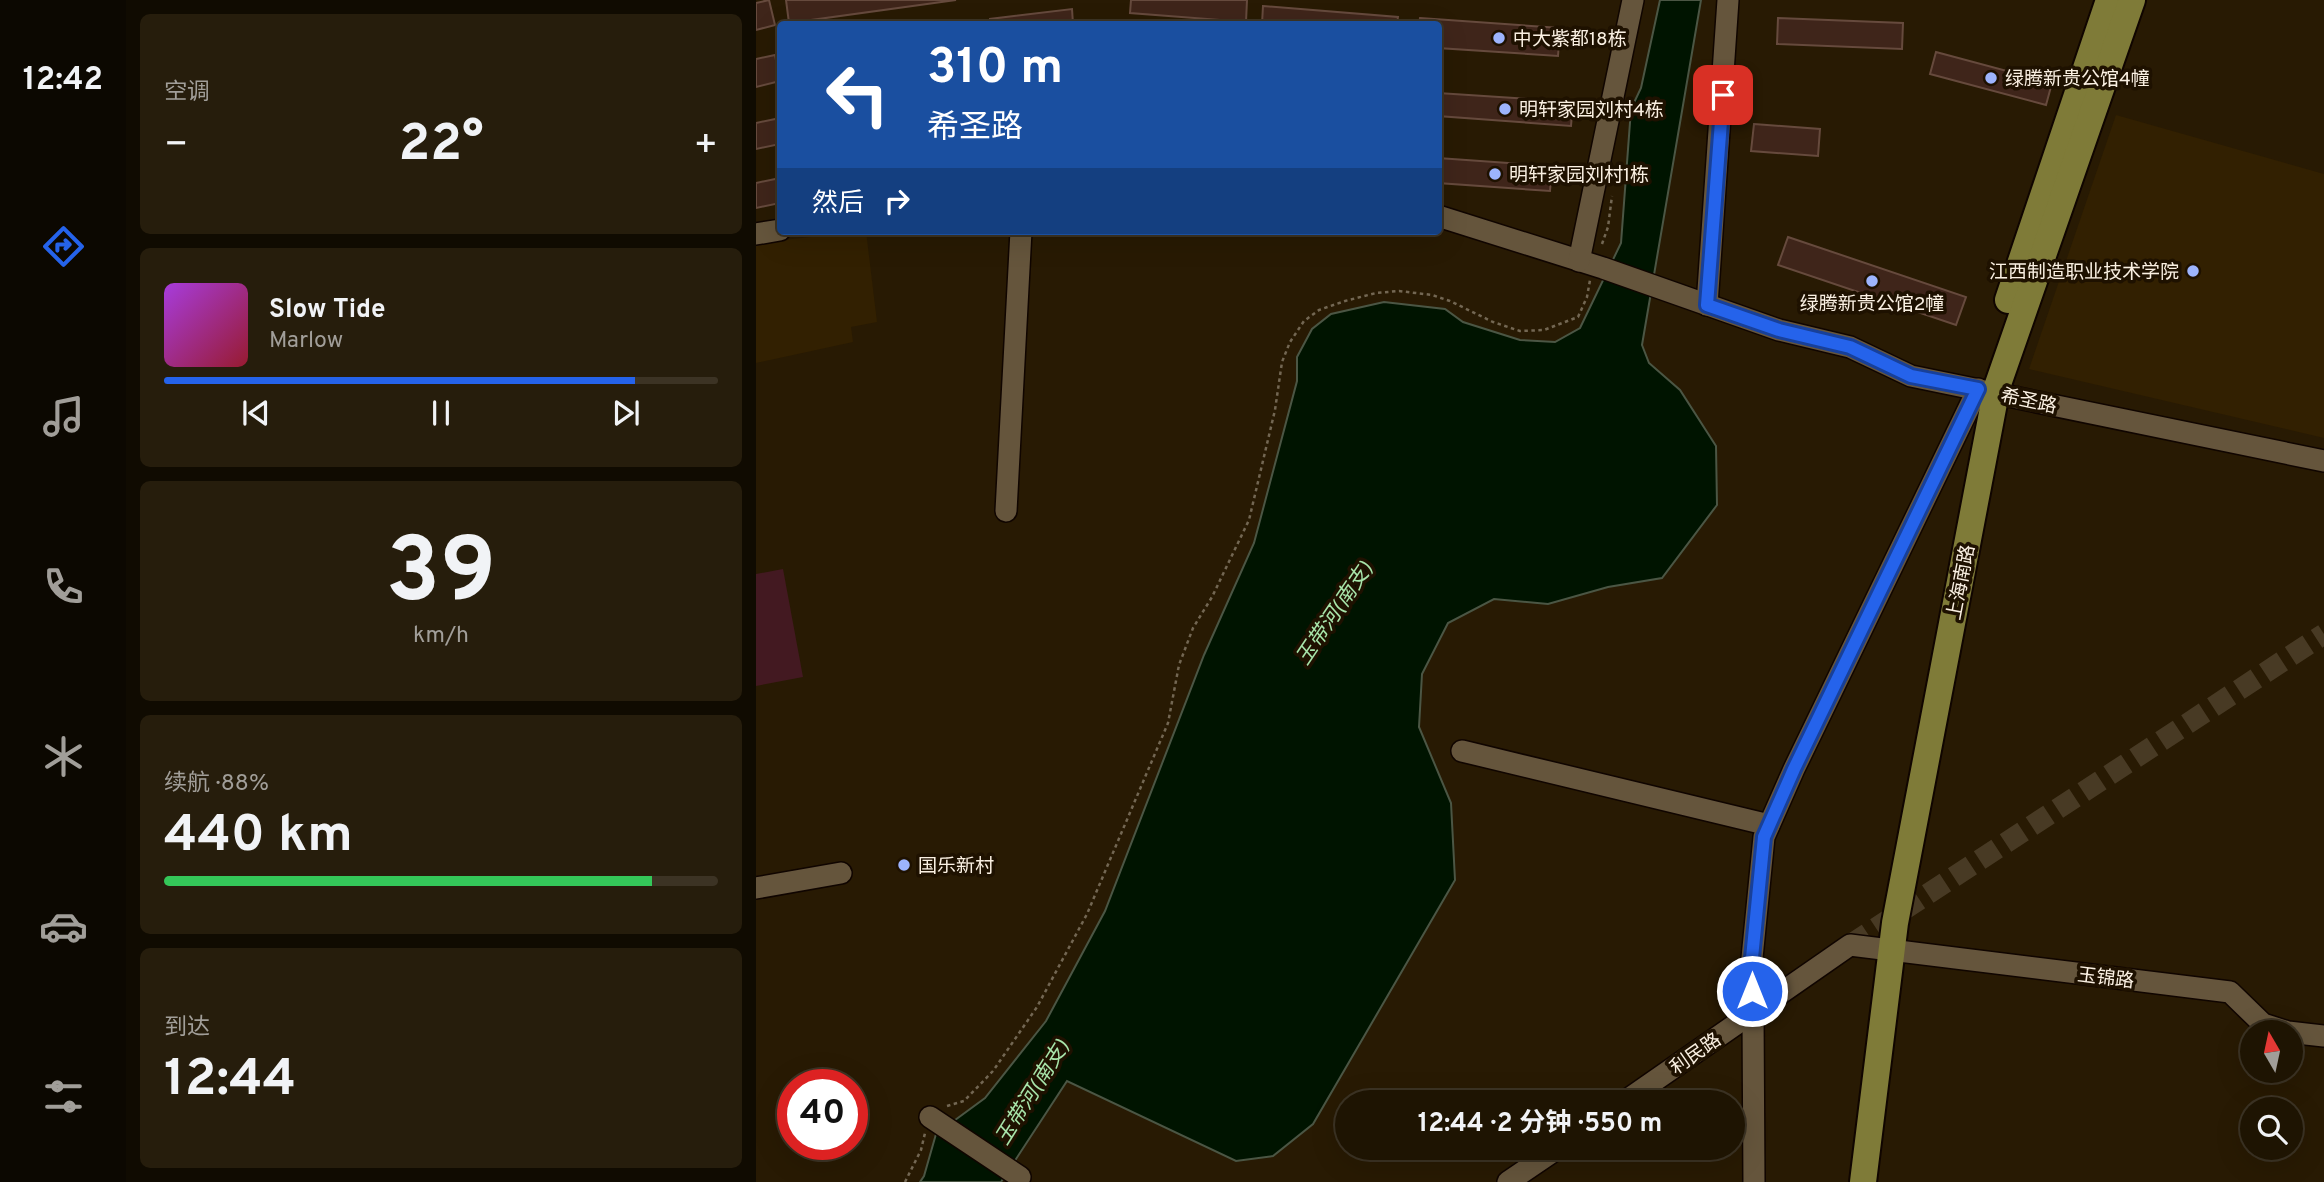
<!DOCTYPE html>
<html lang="zh">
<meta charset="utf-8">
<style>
body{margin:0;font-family:Overpass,"Noto Sans SC",sans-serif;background:#261d0c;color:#f1f3f6;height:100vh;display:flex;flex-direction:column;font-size:26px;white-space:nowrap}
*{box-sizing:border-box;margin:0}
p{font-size:23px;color:#a19e99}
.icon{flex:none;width:38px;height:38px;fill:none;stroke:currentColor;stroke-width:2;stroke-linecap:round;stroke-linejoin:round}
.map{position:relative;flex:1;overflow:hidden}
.drawer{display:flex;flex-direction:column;gap:14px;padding:14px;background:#100b01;width:630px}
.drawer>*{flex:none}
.banner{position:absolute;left:21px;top:21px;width:665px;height:214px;border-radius:7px;box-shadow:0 7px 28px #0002,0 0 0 2px #3c3324;background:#1a4fa0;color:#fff;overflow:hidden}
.needle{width:46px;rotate:351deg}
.buttons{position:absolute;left:1484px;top:1020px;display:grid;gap:14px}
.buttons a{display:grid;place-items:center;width:63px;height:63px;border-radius:50%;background:#1e1402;box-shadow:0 7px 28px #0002,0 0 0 2px #3c3324;font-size:35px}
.speed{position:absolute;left:21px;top:1069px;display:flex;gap:14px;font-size:35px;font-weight:700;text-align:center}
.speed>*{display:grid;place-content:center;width:91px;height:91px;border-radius:50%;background:#1e1402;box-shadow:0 7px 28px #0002,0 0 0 2px #3c3324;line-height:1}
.speed .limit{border:10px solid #d22;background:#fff;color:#111}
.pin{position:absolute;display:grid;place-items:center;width:60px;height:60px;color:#fff;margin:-30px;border-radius:14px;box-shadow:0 4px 10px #0006}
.me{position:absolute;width:77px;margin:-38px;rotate:0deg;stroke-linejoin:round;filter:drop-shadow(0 0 5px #0008)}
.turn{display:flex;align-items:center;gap:24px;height:147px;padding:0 35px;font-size:32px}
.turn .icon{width:91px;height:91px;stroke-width:2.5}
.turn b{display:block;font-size:49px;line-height:60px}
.then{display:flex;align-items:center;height:66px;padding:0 35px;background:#0003;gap:14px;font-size:26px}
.big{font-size:52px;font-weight:700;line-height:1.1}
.drawer .card{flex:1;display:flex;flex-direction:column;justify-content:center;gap:10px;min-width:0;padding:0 24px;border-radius:10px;background:#261d0c}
.drawer .dial{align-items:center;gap:0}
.dial b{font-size:91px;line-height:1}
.song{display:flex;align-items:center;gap:21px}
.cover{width:84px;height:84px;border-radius:10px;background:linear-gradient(135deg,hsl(280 70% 55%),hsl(350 70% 35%))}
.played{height:7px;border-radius:4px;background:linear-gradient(90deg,#2563eb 85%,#3c3324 85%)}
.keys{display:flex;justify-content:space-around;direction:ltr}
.heat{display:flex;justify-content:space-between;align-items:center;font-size:38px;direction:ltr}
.charge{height:10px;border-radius:5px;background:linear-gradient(90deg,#34c759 88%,#3c3324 0)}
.trip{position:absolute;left:579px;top:1090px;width:410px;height:70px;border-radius:35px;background:#1e1402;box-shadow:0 7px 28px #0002,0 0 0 2px #3c3324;font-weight:700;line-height:70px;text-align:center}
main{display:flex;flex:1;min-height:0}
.dock{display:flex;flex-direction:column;width:126px;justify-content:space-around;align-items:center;background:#0c0801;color:#a19e99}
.dock .icon{width:49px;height:49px}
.dock .selected{color:#2563eb}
.dock b{font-size:32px;color:#f1f3f6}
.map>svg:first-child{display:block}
.built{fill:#322001}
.green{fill:#431921}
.water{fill:#001400;stroke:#4b5644;stroke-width:2}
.building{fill:#3f251a;stroke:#664a3d;stroke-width:2}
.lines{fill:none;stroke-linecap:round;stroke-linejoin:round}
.minor-tunnel{stroke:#483a24;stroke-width:21;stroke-dasharray:21 10;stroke-linecap:butt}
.minor-casing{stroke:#100500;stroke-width:24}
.major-casing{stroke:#100500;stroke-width:30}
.path{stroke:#736753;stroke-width:2.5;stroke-dasharray:3.5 3.5;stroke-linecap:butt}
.minor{stroke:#65553c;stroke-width:21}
.major{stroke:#7f7b38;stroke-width:26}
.route-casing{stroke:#184099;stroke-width:18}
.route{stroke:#2563eb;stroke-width:12}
.poi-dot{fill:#9db4fd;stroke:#1e1100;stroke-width:2.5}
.labels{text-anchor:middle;stroke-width:7;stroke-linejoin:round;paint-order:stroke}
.poi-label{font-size:19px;fill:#faf0e2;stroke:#1e1100;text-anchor:start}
.street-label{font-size:19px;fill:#faf0e2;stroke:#1e1100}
.water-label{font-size:21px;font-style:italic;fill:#a8e5aa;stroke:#1e1100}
</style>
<main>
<nav class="dock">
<b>12:42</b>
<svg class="icon selected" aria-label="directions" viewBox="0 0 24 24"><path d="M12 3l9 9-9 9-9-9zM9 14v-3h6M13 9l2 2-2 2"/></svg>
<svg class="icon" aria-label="music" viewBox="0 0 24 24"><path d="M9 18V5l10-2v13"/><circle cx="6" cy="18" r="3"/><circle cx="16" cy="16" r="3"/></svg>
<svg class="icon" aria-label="phone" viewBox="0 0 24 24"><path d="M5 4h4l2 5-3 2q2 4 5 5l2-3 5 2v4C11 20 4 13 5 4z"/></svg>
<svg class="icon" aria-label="climate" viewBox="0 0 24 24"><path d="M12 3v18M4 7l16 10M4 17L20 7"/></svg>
<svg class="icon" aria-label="car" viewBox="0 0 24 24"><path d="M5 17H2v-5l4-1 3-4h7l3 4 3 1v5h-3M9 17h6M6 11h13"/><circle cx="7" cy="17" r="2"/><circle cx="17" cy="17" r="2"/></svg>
<svg class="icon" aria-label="filters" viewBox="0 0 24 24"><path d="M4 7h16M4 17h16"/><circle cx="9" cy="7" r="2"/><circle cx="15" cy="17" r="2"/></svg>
</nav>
<section class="drawer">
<div class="card"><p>空调</p>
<div class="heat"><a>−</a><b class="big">22°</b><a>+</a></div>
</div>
<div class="card">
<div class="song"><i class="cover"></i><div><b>Slow Tide</b><p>Marlow</p></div></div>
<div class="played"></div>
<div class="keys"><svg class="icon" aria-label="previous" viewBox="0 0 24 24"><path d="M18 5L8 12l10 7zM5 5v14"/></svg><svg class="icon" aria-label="pause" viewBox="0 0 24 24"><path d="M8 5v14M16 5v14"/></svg><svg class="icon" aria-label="next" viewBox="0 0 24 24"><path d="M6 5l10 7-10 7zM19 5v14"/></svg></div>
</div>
<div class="card dial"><b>39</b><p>km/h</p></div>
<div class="card"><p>续航 · 88%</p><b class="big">440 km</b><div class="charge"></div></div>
<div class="card"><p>到达</p><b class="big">12:44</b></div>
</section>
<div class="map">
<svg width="1568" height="1182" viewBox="0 0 1568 1182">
<rect width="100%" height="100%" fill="#281a03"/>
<!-- built -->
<g class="built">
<polygon points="1360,115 1568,174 1568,438 1273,369"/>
<polygon points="110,231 121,322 95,327 97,342 0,363 0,243"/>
</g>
<!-- green -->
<polygon class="green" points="27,569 47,677 0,686 0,574"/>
<!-- water -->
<polygon class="water" points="904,0 945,0 886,345 893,363 924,390 960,446 961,505 906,578 852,587 792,604 738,599 692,623 666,674 663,727 695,803 699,880 557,1124 517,1156 480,1161 311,1081 245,1182 164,1182 168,1176 180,1134 229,1098 290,1021 349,911 448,655 498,543 541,381 541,357 556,329 575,314 628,302 689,309 707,322 764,340 799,342 824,328 865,243 875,109 885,88"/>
<!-- building -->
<g class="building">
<polygon points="13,0 19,25 0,30 0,3"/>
<polygon points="30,0 200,0 33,23"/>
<polygon points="375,0 491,0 490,22 374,13"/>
<polygon points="507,6 642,17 641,24 506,24"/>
<polygon points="316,9 317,24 234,24 234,19"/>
<polygon points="664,18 804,28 802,56 682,48 682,24 663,24"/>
<polygon points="1022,18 1147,23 1146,49 1021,44"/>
<polygon points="1180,52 1296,83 1290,105 1174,74"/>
<polygon points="19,55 24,81 0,87 0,59"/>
<polygon points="682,93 817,102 815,126 682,116"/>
<polygon points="24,118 24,144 0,149 0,123"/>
<polygon points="998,124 1064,129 1062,156 995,151"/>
<polygon points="682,158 796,166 794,191 682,183"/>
<polygon points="24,178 24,203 0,208 0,183"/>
<polygon points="1032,237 1210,297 1200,325 1022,265"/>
</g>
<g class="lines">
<!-- minor-tunnel -->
<polyline class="minor-tunnel" points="1094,945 1568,634"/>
<!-- minor casing -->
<g class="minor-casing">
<g id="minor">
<polyline points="682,216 847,268 1023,330 1094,347 1155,376 1568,461"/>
<polyline points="0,234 24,230"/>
<polyline points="823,261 877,0"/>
<polyline points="951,305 972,0"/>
<polyline points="250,511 265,231"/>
<polyline points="706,751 1013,825"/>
<polyline points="0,888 85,873"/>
<polyline points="868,1102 1094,945 1474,992 1507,1024 1532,1032 1568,1036"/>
<polyline points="174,1117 264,1177"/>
<polyline points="752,1182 802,1148"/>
<polyline points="998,1182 997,1013 995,968 1008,837 1038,769 1222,389"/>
</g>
</g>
<!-- major casing -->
<g class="major-casing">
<g id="major">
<polyline points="1252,300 1353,0"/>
<polyline points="1107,1182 1139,923 1241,387 1376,0"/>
</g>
</g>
<!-- path -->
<g class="path">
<polyline points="846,244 852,227 856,196"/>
<polyline points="191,1106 208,1101 237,1071 281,1007 331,914 412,723 423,665 437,628 456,597 493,520 519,410 526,362 534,342 548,321 563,310 589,301 620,293 643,291 676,295 694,301 737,322 764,331 788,330 822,317 831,297 834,280"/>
<polyline points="149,1182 165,1150 169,1133"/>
</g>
<!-- minor -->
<use href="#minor" class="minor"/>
<!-- major -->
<use href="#major" class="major"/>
</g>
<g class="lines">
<!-- route casing -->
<g class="route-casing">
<polyline id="route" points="967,95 951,305 1023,330 1094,347 1155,376 1222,389 1038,769 1008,837 995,968 996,991"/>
</g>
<!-- route -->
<use href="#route" class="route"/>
</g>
<!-- markers -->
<g class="poi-dot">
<circle cx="743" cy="38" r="7"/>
<circle cx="1235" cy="78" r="7"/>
<circle cx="749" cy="109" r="7"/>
<circle cx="739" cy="174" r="7"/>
<circle cx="1437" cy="271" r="7"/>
<circle cx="1116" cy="281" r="7"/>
<circle cx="148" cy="865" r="7"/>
</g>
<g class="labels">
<!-- poi labels -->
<g class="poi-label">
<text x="757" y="45">中大紫都18栋</text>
<text x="1249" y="85">绿腾新贵公馆4幢</text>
<text x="763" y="116">明轩家园刘村4栋</text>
<text x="753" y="181">明轩家园刘村1栋</text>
<text x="1423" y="278" text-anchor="end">江西制造职业技术学院</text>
<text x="1116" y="310" text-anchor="middle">绿腾新贵公馆2幢</text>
<text x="162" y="872">国乐新村</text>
</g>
<!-- street labels -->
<g class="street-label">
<text transform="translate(1273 400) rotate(12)" y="7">希圣路</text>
<text transform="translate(1204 582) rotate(-79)" y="7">上海南路</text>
<text transform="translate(1350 977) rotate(7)" y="7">玉锦路</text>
<text transform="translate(939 1053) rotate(-35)" y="7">利民路</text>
</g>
<!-- water labels -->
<g class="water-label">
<text transform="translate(578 613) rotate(-56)" y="7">玉带河(南支)</text>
<text transform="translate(276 1092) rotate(-58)" y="7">玉带河(南支)</text>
</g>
</g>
</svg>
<div class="buttons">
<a><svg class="needle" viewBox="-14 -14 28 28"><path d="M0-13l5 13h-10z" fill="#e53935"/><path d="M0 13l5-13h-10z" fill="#a19e99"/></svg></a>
<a><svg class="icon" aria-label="search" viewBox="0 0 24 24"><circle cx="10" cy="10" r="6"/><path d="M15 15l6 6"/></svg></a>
</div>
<div class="speed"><div class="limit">40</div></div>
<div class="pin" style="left:967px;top:95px;background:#d93025"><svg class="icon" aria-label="arrive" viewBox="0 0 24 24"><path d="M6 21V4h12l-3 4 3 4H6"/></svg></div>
<svg class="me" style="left:996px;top:991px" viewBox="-20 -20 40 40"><circle r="17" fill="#2563eb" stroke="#fff" stroke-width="3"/><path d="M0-11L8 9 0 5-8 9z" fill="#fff"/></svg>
<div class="trip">12:44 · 2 分钟 · 550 m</div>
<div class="banner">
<div class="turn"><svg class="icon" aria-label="left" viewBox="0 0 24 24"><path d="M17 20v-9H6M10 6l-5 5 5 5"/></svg><div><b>310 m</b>希圣路</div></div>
<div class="then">然后<svg class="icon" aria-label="right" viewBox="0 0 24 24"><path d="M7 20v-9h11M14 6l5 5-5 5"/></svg></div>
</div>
</div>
</main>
